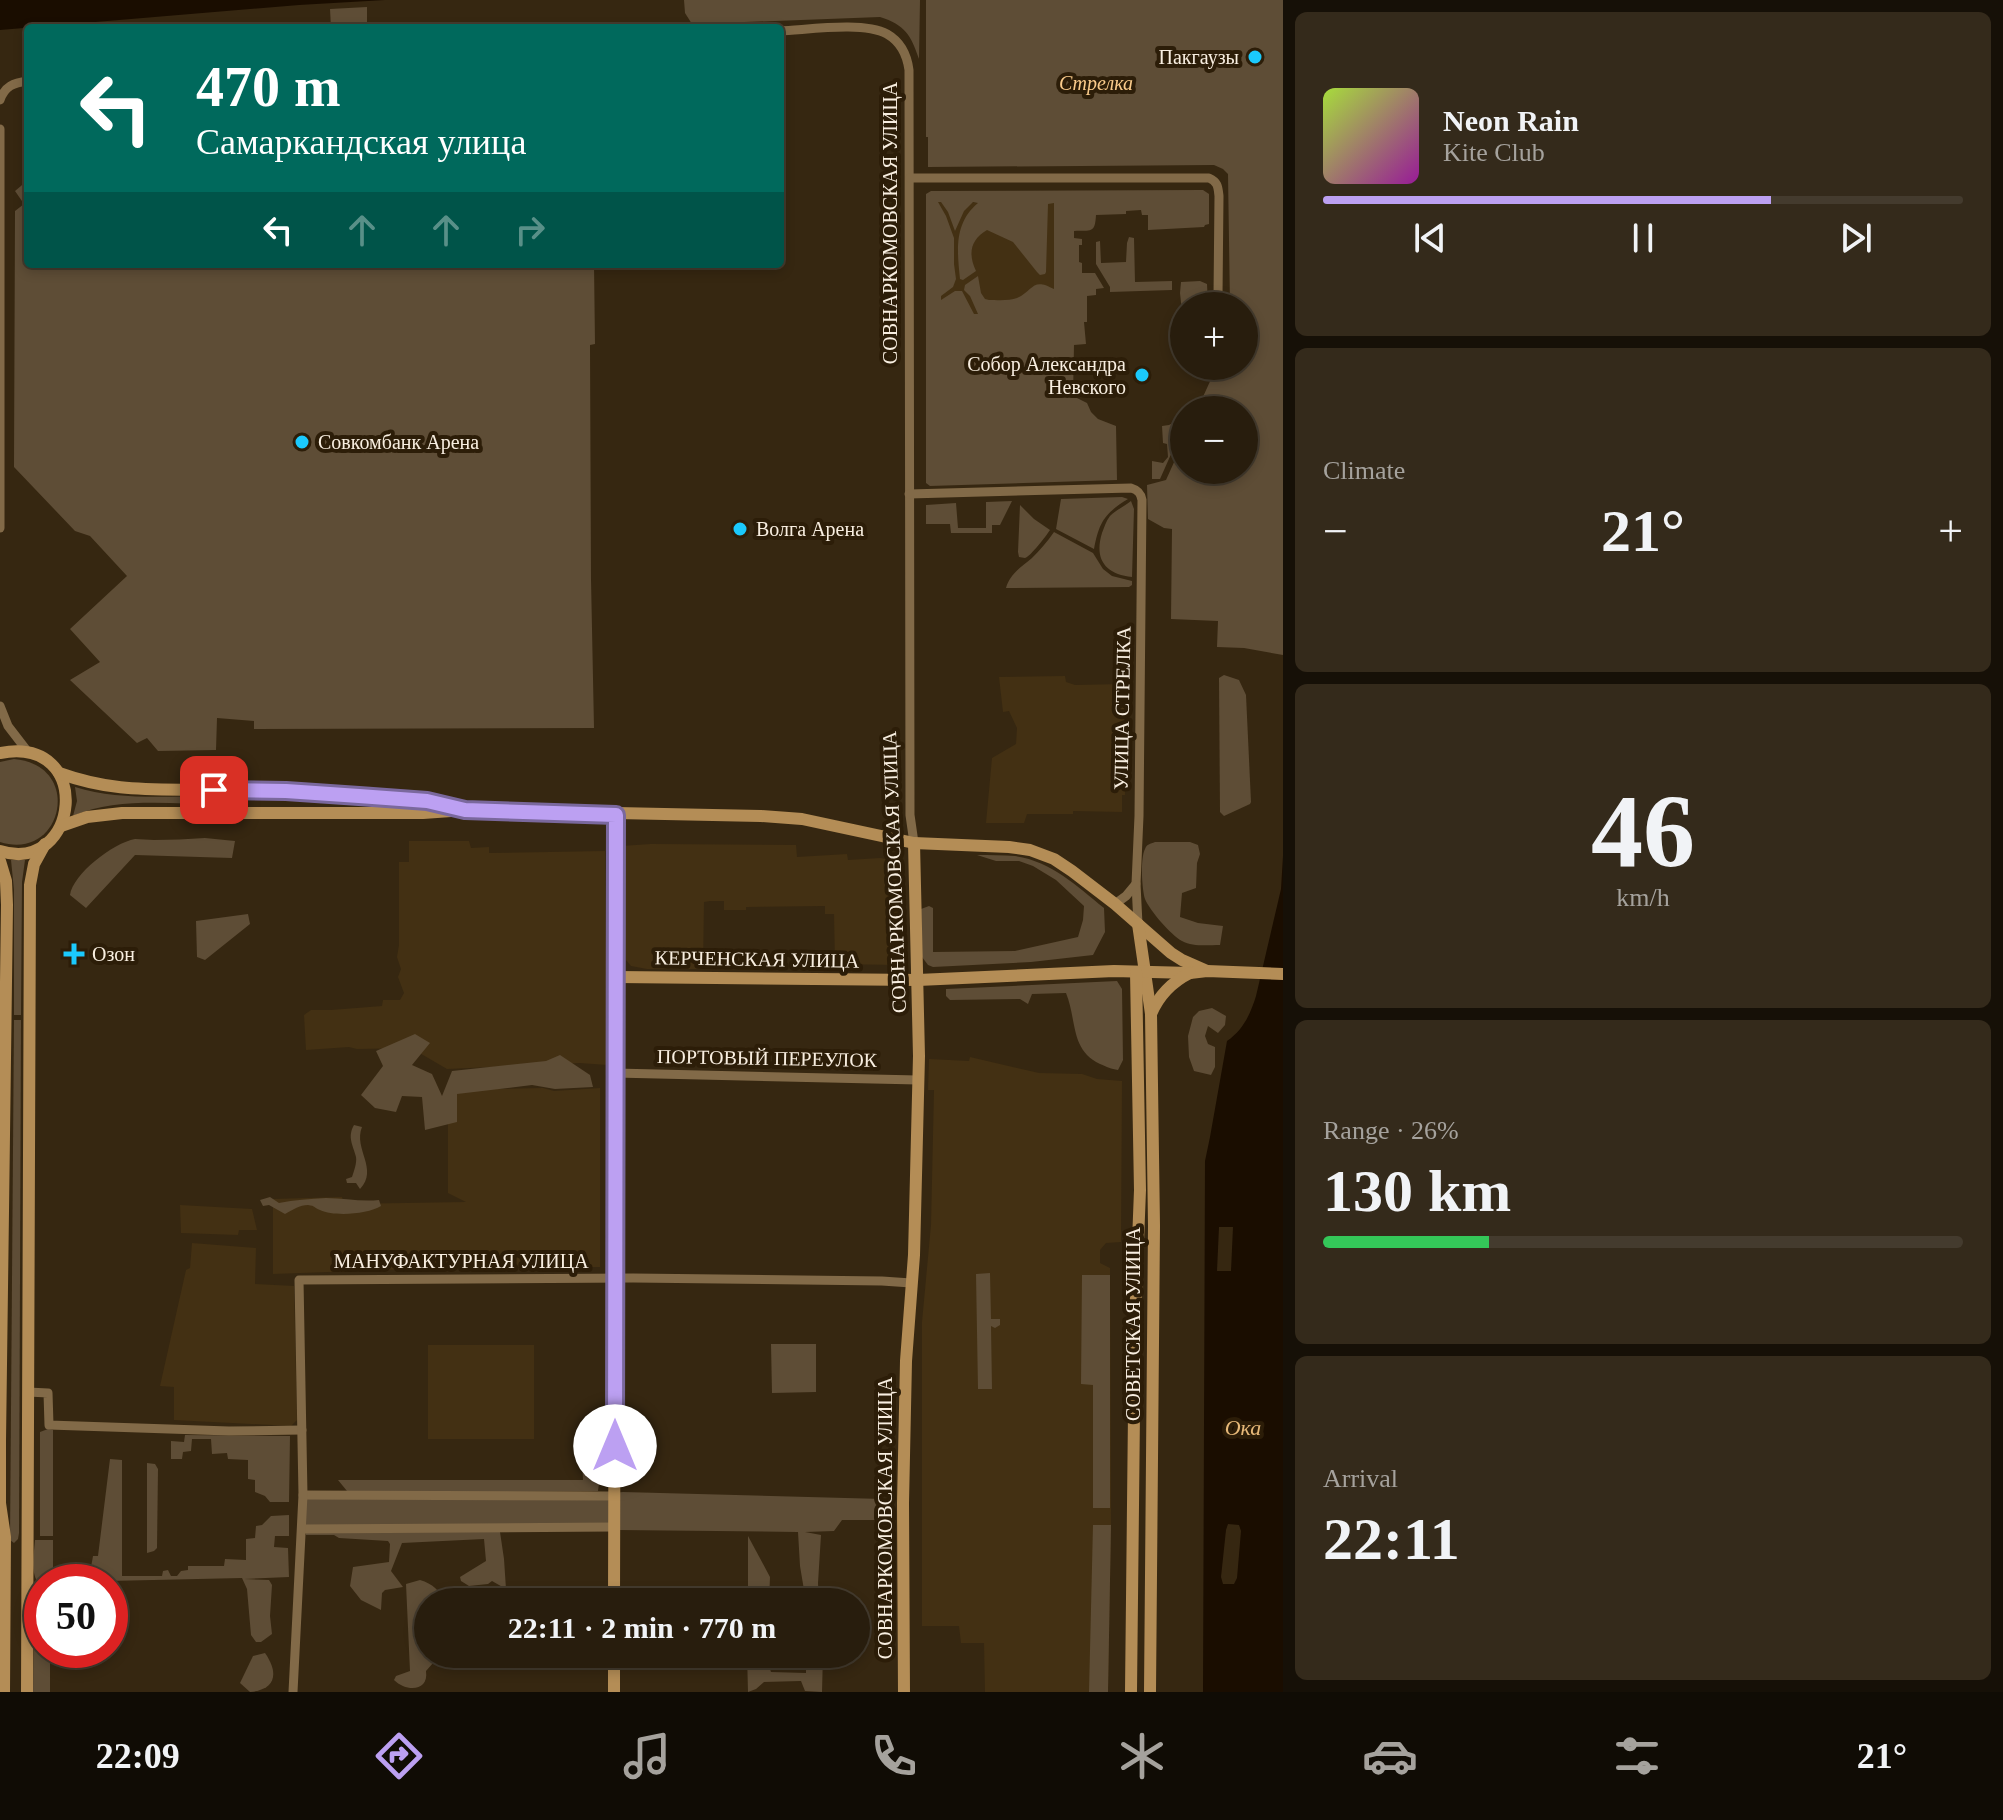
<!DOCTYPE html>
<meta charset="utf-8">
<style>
body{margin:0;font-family:"Times New Roman",serif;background:#342a1b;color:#f1f3f6;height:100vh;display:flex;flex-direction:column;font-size:30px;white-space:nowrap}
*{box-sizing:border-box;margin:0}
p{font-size:26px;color:#a5a29d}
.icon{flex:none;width:44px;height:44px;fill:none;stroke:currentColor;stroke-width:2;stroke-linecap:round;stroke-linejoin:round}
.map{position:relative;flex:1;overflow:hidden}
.panel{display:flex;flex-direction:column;gap:12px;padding:12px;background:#161007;width:720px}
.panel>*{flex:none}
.top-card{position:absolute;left:24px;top:24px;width:760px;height:244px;border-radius:8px;box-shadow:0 4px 12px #0003,0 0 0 2px #443b2e;background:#00695c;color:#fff;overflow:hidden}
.fabs{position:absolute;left:1170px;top:292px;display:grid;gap:16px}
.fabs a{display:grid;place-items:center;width:88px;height:88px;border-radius:50%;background:#281d0d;box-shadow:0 4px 12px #0003,0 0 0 2px #443b2e;font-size:40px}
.speed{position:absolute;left:24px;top:1564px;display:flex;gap:16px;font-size:40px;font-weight:700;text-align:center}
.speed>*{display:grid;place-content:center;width:104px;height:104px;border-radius:50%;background:#281d0d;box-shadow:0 4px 12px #0003,0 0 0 2px #443b2e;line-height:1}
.speed .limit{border:12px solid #d22;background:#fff;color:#111}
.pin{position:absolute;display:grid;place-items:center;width:68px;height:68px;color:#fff;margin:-34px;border-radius:16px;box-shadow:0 4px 12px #0006}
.me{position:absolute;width:88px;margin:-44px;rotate:0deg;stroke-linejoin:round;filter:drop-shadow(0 0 6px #0008)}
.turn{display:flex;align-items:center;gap:28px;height:168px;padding:0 40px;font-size:36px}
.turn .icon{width:104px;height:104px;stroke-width:2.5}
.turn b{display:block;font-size:56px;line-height:68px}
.lanes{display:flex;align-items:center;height:76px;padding:0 40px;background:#0003;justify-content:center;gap:40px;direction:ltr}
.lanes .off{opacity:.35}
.big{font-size:60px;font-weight:800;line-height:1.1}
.panel .tile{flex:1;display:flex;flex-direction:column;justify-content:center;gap:12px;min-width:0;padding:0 28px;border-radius:12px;background:#342a1b}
.panel .dial{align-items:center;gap:0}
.dial b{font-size:104px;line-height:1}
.song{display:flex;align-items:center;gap:24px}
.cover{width:96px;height:96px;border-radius:12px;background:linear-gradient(135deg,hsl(80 70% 55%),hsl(300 70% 35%))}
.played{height:8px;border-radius:4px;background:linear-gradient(90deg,#bca0f2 70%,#443b2e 70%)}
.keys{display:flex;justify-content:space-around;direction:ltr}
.heat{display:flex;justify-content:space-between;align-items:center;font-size:44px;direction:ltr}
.charge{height:12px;border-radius:6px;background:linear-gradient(90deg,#34c759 26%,#443b2e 0)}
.trip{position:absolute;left:414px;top:1588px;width:456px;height:80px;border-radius:40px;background:#281d0d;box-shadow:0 4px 12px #0003,0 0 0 2px #443b2e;font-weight:800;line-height:80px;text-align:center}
.dock{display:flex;height:128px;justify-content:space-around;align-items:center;background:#100c05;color:#a5a29d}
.dock .icon{width:56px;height:56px}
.dock .on{color:#bca0f2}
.dock b{font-size:36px;color:#f1f3f6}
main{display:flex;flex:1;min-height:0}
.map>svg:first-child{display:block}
.built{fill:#433013}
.green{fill:#5e4d36;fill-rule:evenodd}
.water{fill:#1a0d00}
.pier{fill:#362711}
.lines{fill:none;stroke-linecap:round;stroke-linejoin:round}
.street{stroke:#826a48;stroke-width:9}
.secondary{stroke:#b48d56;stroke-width:12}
.route-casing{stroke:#7a689d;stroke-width:20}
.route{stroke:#bca0f2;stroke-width:14}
.poi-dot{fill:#1bc9fc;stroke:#2c1d08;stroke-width:3}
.labels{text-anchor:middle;stroke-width:8;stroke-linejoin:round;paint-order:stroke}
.poi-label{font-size:20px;fill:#f8eee0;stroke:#2c1d08;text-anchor:start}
.park-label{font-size:20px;font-style:italic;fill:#facb8b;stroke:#2c1d08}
.street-label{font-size:20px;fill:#f8eee0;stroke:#2c1d08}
.water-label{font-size:22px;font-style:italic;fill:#e6b878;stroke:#2c1d08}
</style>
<main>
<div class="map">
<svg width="1283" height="1692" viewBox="0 0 1283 1692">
<rect width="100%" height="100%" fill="#362711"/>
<!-- built -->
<g class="built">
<polygon points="938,202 1054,203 1054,313 941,315"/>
<polygon points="1065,676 1066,682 1075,685 1124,684 1125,795 1122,795 1122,812 1073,811 1073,814 1027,814 1024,823 986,823 992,758 1016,744 1017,728 1009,711 1003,712 999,677"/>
<polygon points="409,841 469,841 471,848 489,847 489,853 605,851 607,1065 580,1063 447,1069 411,1048 357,1049 349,1047 306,1050 304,1015 311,1010 331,1010 382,1006 383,1000 400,1000 404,993 398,977 401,969 397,957 399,945 399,862 409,862"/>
<polygon points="651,844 796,845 797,857 847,854 848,860 880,858 903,862 898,934 899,965 835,964 834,914 825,914 825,906 746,907 746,910 724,910 724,901 710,901 704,902 703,969 647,969 631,966 626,960 621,846"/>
<polygon points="970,1057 1039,1073 1082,1074 1097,1079 1122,1081 1121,1242 1106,1243 1100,1250 1100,1263 1110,1268 1110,1275 1111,1525 1108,1692 985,1692 984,1643 961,1643 959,1626 922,1626 922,1322 931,1225 934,1090 928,1090 929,1059 969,1061"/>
<polygon points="543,1088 554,1091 600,1088 600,1267 467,1267 273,1274 273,1199 342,1197 344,1204 466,1202 448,1193 448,1090"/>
<polygon points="180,1205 252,1209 257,1230 239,1230 238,1235 181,1233"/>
<polygon points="192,1243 256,1248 255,1284 294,1286 297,1420 291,1426 174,1420 174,1387 160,1386 186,1270 190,1268"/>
<rect x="428" y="1345" width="106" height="94"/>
</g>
<!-- green -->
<g class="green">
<path d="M 684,0 L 920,0 L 919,59 C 911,35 905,25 880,17 L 692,24 L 685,13 Z"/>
<polygon points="926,0 1283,0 1283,655 1244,648 1217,647 1218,621 1171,619 1172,529 1164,528 1148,519 1147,485 1166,480 1184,440 1184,470 1244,470 1244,410 1197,410 1212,377 1212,366 1244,366 1244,306 1230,306 1228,174 1223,169 1214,165 928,167 928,137 926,137"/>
<polygon points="367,7 367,28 331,28 330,9"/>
<polygon points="28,180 28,264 594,264 595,344 590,345 591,579 594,728 254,729 254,721 217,718 216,750 158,751 147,738 137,743 70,680 100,662 70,629 127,576 90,536 75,531 14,467 15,211 24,204 15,191"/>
<path d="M 1203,190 L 1209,194 L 1209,224 L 1205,225 L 1204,227 L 1148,230 L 1148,215 L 1142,215 L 1141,210 L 1126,211 L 1126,214 L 1096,215 C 1095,234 1091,230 1074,231 L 1074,238 L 1082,239 L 1082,245 L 1079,245 L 1079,262 L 1082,263 L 1082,273 L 1095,273 L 1104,288 L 1096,289 L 1096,295 L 1087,296 L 1087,322 L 1084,322 L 1086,344 L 1074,345 L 1073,396 L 1087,403 L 1091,412 L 1098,419 L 1116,426 L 1117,480 L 930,486 L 926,483 L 926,194 L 931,191 ZM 938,202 L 941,202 L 948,212 L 955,231 L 964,211 L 973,202 L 978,203 C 954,223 957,250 960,279 L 963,280 L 976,271 C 968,254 970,240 987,230 L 1013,242 L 1037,272 L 1040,275 L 1045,274 L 1046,272 L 1048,204 L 1054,203 L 1054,289 C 1032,277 1034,290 1017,298 C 1010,301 997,300 989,300 L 985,299 L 981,293 L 978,276 L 965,285 L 964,290 L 970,296 L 978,314 L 974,314 L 962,291 L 955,291 L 941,300 L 941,296 L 953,287 L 956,279 L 954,264 L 954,238 L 946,216 Z"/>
<polygon points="1129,237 1134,238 1135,282 1172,281 1172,290 1110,292 1110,287 1096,264 1096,242 1100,241 1101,263 1126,262 1127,243"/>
<polygon points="1200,281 1207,284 1208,306 1184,306 1184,331 1180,293 1181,282"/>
<polygon points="1180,419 1184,419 1184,425 1160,479 1152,479 1152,461 1163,463 1168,457 1167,444 1163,443 1162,426 1169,425"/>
<path d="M 1122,497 L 1128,499 C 1105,513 1099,522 1094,549 L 1056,529 L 1061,499 Z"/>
<polygon points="1012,501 1000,525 992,525 992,533 951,533 950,524 926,524 926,505 956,503 958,528 986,528 986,502"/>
<path d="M 1131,501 L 1134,509 L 1132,577 C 1105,574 1094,559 1102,533 C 1104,528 1106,521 1110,516 C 1116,510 1125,506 1131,501 Z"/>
<path d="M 1020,505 L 1034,519 L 1050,530 C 1046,536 1031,556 1025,558 C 1023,558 1021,557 1019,557 L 1018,552 Z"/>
<path d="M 1054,532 L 1093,553 L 1103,569 L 1112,576 L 1132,581 L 1132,585 L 1129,587 L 1006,588 C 1010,574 1021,567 1032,558 C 1040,550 1047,542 1054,532 Z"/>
<polygon points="1224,675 1239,680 1246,695 1251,802 1250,804 1224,816 1220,812 1219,678"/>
<path d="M 14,759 C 84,765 63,862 0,842 L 0,762 Z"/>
<path d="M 75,787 C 123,802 177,795 226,796 L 225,800 L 216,804 C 169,804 116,797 73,816 L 77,801 Z"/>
<path d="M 205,838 L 235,841 L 232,858 L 135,855 L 86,908 L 70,895 C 73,874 113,843 135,839 C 141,839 148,840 154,840 C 171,840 188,839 205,838 Z"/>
<path d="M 1155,842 L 1190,842 L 1198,845 L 1200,854 L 1197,863 L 1196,888 L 1182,893 L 1180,917 L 1198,923 L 1223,926 L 1220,945 C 1208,945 1193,947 1182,941 C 1171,935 1150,911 1145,899 C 1142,889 1140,859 1145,849 C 1147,844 1150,844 1155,842 Z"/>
<path d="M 977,855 C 989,855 1003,855 1015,856 C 1051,861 1077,886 1104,908 L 1105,932 L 1093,955 L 1031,962 L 933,967 L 928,965 L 922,957 L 921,909 L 929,906 L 933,908 L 933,952 L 1015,951 L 1078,937 L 1083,920 L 1084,906 L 1056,880 L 1033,866 L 1019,861 L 996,861 Z"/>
<polygon points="11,860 25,860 22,882 21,1015 14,1015 14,890"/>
<polygon points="248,914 250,924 205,960 197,957 196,921"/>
<path d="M 1117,981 L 1122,989 L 1123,1060 L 1118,1070 C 1111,1069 1107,1067 1100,1064 C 1070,1050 1077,1020 1066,993 L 1032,994 L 1028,1004 L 1020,999 L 950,1000 L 946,996 L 946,989 Z"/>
<polygon points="1212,1008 1226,1016 1225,1025 1218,1033 1208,1026 1205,1036 1208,1044 1215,1047 1215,1067 1211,1075 1194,1071 1189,1057 1188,1036 1193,1017 1199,1011"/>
<polygon points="14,1020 21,1020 19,1533 18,1539 14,1543 10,1540"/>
<polygon points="415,1034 430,1043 412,1065 432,1074 442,1096 452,1071 546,1061 560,1055 590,1075 593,1087 555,1089 532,1085 457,1094 457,1122 425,1130 422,1097 402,1096 396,1112 375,1108 361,1095 383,1066 376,1051"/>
<path d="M 354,1125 L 362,1127 C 353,1149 379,1169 360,1189 L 356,1183 L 347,1183 L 346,1179 L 352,1177 C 354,1171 357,1163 356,1157 C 353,1145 347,1137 354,1125 Z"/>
<path d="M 270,1197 L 279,1203 C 294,1200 310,1199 326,1198 C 344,1198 361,1202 379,1200 L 381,1206 C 368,1214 335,1217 320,1210 C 312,1207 316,1206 308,1205 C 300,1205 292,1210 285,1214 L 269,1205 L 263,1206 L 260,1200 Z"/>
<polygon points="990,1273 991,1319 1000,1319 1000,1325 995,1328 991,1326 992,1389 978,1389 976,1274"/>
<polygon points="1082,1275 1110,1275 1110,1508 1093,1508 1093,1385 1081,1384"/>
<polygon points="771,1344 816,1344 816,1392 772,1393"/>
<polygon points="48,1429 53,1430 53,1536 40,1536 40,1432"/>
<polygon points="185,1435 290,1436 289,1502 270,1502 265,1496 255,1492 255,1480 248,1479 248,1460 228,1459 227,1453 212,1454 211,1439 192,1439 191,1451 183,1452 182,1459 171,1459 171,1441 184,1442"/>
<polygon points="578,1449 603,1453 598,1491 501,1492 599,1494 623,1492 883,1499 882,1520 842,1520 834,1531 805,1532 821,1535 818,1583 819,1602 806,1602 800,1566 798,1532 618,1530 500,1532 504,1559 506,1589 492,1581 488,1584 469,1586 461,1581 460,1577 486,1561 484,1539 402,1543 391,1571 403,1587 385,1590 382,1593 381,1610 361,1600 350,1586 353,1567 389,1562 390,1544 388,1541 339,1538 334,1535 306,1535 306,1492 347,1491 338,1480 583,1480 582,1459"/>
<polygon points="110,1459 122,1460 122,1576 162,1576 163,1571 168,1570 171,1576 177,1576 181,1571 188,1570 188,1566 224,1566 225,1559 246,1560 246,1539 255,1538 256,1526 262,1525 271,1516 289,1515 289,1536 275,1536 274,1547 288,1548 289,1577 244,1579 269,1580 272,1585 270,1616 272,1634 261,1642 256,1642 251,1635 247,1589 242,1578 64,1582 66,1573 90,1573 93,1556 98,1556"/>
<polygon points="147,1463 155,1464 158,1469 157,1548 154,1551 147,1553"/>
<polygon points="1093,1525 1111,1525 1108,1692 1089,1692"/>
<polygon points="748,1536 770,1577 769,1602 748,1602"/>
<path d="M 35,1540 L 53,1540 L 53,1580 L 52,1582 L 42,1582 L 42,1586 C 29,1577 34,1555 35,1540 Z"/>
<path d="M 420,1580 C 433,1584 439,1590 445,1602 L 428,1602 L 428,1654 L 441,1654 L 426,1671 C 429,1692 406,1692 394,1680 L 396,1676 L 410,1671 L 406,1584 Z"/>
<polygon points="40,1596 42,1596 42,1650 50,1650 50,1692 33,1692 34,1603"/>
<path d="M 265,1653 C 279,1673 276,1690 250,1692 L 240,1683 L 253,1656 Z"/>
<polygon points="747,1654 768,1654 769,1666 771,1672 806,1673 806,1654 823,1654 822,1692 805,1691 801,1681 764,1682 756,1689 748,1692"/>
</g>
<!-- water -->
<g class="water">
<polygon points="0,0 385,0 299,5 0,30"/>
<path d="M 1283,856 L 1283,1692 L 1203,1692 L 1205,1161 L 1210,1137 L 1227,1041 C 1243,1030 1250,1015 1256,996 L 1281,889 Z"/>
</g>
<!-- pier -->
<g class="pier">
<polygon points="1219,1227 1233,1227 1231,1271 1217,1271"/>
<polygon points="1228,1524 1239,1525 1241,1531 1237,1578 1234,1584 1223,1584 1221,1577 1226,1530"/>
</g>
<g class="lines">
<!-- street -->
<g class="street">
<path d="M 780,31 C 807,30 863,21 887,34 C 901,42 907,55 909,70 L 910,815 L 914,843"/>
<path d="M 0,100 C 5,86 13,83 28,81"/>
<polyline points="0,129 0,528"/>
<path d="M 910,178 L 1209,178 C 1218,182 1218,187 1219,196 L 1218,296"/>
<path d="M 909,494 L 1131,488 C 1138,490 1141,493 1142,500 L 1139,816 L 1136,884 L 1138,924"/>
<polyline points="0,706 8,726 28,752"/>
<polyline points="1115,904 1126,896 1136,884"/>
<polyline points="615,1073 918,1080"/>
<polyline points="28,1392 48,1393 49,1425 229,1431 302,1430"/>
<polyline points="303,1495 615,1496"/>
<polyline points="303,1529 614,1527"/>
<polyline points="293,1692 303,1495 299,1280 633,1278 882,1281 911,1283"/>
</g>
<!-- secondary -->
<g class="secondary">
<path d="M 0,753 C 96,735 79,876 0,851"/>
<path d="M 59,773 C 112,792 149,789 205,790 C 260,791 316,792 371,797 C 398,799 424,801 450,807"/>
<path d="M 213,807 C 227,805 237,804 244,791"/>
<polyline points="61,826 87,817 122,813 423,813 465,810 761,816 802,819 914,843 1009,847 1030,850 1054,859 1072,871 1115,904 1171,953 1182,960 1207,971"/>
<polyline points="0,861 6,881 7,905 0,1441 0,1503 5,1537 4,1692"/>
<polyline points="1138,924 1151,1014"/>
<polyline points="617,977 918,980 1114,971 1190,973 1207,971 1283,974"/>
<polyline points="614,1602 616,815"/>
<polyline points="27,1692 30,885 34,864 45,844"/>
<polyline points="614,1692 614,1654"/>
<polyline points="904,1692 903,1503 906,1361 914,1255 919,1056 914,843"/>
<polyline points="1131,1692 1135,1319 1140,1190 1136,972"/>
<path d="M 1150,1692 L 1154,1226 L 1151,1014 C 1159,995 1172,982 1190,973"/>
</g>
</g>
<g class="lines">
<!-- route casing -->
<g class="route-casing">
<polyline id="route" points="214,790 286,791 359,796 427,801 465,810 616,815 615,1446"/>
</g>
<!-- route -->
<use href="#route" class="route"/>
</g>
<!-- markers -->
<g class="poi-dot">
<circle cx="1255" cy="57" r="8"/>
<circle cx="1142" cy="375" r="8"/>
<circle cx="302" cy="442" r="8"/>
<circle cx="740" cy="529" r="8"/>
<path d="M70 942h8v8h8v8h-8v8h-8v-8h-8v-8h8z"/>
</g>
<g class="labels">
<!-- poi labels -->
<g class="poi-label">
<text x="1239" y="64" text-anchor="end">Пакгаузы</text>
<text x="1126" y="371" text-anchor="end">Собор Александра<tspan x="1126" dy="23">Невского</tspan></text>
<text x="318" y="449">Совкомбанк Арена</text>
<text x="756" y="536">Волга Арена</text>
<text x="92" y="961">Озон</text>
</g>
<!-- park labels -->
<g class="park-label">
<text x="1096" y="90">Стрелка</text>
</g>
<!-- street labels -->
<g class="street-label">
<text transform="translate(890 223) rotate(-90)" y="7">СОВНАРКОМОВСКАЯ УЛИЦА</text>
<text transform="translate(1122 708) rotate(-89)" y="7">УЛИЦА СТРЕЛКА</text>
<text transform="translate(894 872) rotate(-92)" y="7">СОВНАРКОМОВСКАЯ УЛИЦА</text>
<text transform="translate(757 959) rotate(1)" y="7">КЕРЧЕНСКАЯ УЛИЦА</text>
<text transform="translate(767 1058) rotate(1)" y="7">ПОРТОВЫЙ ПЕРЕУЛОК</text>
<text x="461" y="1268">МАНУФАКТУРНАЯ УЛИЦА</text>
<text transform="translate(1133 1324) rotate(-90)" y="7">СОВЕТСКАЯ УЛИЦА</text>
<text transform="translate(885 1518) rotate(-90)" y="7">СОВНАРКОМОВСКАЯ УЛИЦА</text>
</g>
<!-- water labels -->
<g class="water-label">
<text x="1243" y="1435">Ока</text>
</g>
</g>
</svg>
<div class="fabs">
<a>+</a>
<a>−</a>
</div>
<div class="speed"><div class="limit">50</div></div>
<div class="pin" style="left:214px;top:790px;background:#d93025"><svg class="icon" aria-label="arrive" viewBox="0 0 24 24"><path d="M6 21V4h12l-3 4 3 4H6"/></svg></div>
<svg class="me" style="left:615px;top:1446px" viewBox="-20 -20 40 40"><circle r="19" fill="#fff"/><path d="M0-13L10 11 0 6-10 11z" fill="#bca0f2"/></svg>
<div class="trip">22:11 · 2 min · 770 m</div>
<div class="top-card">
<div class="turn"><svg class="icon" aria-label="left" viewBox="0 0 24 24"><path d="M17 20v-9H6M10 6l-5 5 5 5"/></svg><div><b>470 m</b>Самаркандская улица</div></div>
<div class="lanes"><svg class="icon" aria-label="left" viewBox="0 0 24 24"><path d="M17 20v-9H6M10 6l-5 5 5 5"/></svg><svg class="icon off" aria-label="ahead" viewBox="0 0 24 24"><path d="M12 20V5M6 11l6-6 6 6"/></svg><svg class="icon off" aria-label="ahead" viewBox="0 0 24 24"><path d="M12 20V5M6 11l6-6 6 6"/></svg><svg class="icon off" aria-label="right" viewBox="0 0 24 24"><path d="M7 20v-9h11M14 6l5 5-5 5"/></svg></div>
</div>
</div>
<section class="panel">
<div class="tile">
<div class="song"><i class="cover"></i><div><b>Neon Rain</b><p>Kite Club</p></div></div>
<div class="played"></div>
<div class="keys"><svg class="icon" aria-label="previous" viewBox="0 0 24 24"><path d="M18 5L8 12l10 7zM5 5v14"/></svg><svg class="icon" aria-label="pause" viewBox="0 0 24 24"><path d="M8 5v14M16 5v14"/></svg><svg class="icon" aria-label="next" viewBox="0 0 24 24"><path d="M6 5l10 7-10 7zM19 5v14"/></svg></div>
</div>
<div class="tile"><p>Climate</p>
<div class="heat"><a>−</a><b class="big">21°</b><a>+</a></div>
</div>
<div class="tile dial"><b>46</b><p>km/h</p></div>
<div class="tile"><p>Range · 26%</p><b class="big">130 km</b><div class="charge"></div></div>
<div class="tile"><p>Arrival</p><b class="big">22:11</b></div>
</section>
</main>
<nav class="dock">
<b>22:09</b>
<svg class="icon on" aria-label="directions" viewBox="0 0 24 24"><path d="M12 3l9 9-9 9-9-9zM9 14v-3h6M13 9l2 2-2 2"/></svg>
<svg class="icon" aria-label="music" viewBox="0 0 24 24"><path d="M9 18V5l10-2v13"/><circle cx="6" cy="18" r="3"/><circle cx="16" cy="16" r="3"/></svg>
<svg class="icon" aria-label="phone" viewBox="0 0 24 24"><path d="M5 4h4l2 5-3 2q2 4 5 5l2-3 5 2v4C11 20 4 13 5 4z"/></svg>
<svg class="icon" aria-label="climate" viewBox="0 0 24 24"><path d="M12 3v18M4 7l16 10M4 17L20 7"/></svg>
<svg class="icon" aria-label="car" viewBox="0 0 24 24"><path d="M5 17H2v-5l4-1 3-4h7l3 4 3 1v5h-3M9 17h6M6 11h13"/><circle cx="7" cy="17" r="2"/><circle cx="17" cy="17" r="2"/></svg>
<svg class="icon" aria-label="filters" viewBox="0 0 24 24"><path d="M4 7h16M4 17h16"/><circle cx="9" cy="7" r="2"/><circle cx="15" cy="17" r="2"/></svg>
<b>21°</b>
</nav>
